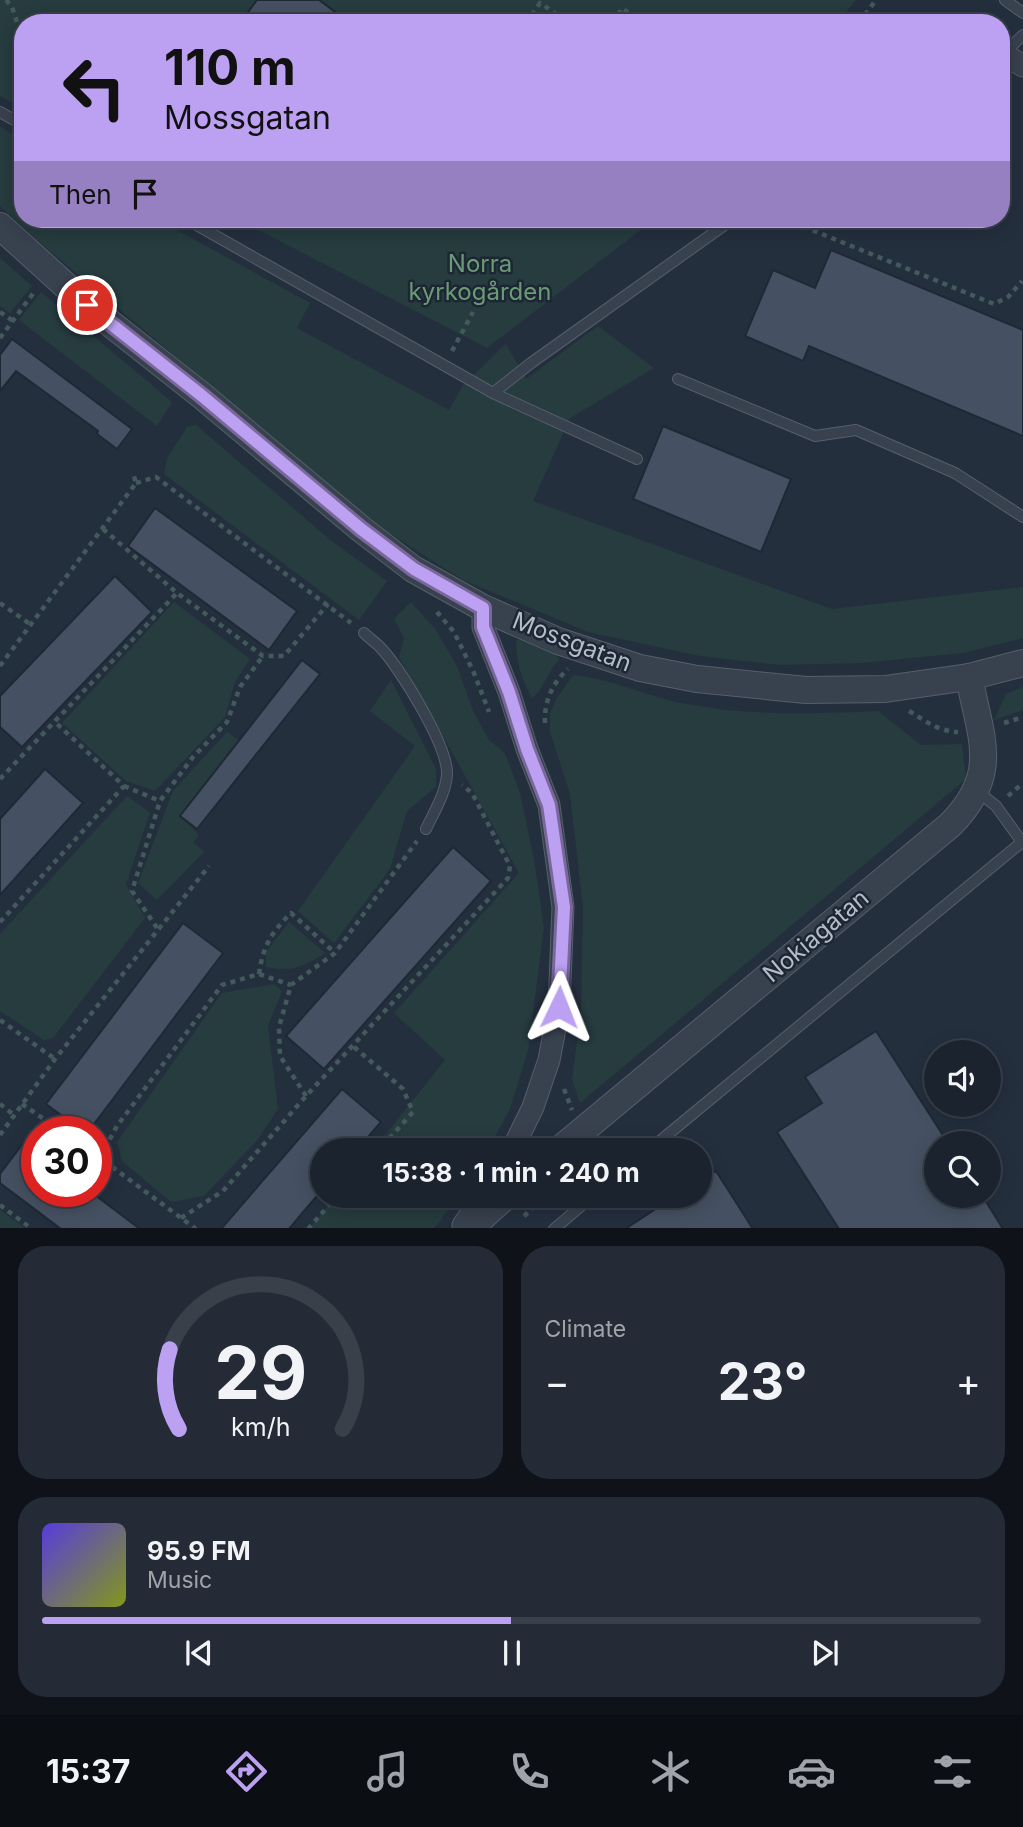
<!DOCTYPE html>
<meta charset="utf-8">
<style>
body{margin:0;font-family:Inter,sans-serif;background:#242b36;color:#f1f3f6;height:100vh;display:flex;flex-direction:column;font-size:26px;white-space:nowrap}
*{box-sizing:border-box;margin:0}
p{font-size:23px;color:#a0a4aa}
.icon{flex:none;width:38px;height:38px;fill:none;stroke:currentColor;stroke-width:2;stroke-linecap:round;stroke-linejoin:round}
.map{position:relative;height:1228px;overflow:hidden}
.side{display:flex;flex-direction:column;gap:18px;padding:18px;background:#0f1319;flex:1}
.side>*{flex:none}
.banner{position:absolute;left:14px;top:14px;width:996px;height:214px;border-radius:28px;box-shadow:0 4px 18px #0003,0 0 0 2px #39404a;background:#bca0f2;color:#111;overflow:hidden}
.controls{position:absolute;left:924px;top:1040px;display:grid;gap:14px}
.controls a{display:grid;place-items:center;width:77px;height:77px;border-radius:50%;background:#1b232e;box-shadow:0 4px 18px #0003,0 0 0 2px #39404a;font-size:35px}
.speed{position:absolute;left:21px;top:1116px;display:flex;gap:14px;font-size:35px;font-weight:700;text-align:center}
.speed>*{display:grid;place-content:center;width:91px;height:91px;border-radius:50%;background:#1b232e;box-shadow:0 4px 18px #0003,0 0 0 2px #39404a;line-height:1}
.speed .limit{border:10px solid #d22;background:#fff;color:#111}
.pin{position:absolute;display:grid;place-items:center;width:60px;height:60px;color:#fff;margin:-30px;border:4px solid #fff;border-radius:50%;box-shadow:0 2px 7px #0007}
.me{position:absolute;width:77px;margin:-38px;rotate:2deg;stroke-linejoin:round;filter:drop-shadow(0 0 5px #0008)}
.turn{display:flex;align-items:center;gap:24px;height:147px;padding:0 35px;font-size:32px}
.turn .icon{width:91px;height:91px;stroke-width:2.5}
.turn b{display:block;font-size:49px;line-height:60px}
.then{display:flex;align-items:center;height:66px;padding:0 35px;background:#0003;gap:14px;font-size:26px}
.big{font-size:52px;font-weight:700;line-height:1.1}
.side .card{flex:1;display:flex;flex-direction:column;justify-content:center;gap:10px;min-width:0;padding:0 24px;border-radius:28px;background:#242b36}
.side .dial{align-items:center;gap:0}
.dial svg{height:182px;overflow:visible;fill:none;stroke:#39404a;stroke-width:7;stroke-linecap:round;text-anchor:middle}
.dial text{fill:#f1f3f6;stroke:none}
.song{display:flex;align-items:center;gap:21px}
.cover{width:84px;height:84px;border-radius:10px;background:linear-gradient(135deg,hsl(250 70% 55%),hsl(70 70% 35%))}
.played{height:7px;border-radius:4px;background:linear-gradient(90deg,#bca0f2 50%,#39404a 50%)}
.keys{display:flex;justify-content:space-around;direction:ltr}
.heat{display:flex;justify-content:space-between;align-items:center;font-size:38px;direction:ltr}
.side .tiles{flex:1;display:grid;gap:18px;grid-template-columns:1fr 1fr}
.card:last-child{grid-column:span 2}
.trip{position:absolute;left:310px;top:1138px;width:402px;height:70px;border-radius:35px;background:#1b232e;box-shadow:0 4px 18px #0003,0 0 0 2px #39404a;font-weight:700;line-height:70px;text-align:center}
.dock{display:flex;height:112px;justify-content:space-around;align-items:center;background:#0b0e12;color:#a0a4aa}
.dock .icon{width:49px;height:49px}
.dock .active{color:#bca0f2}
.dock b{font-size:32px;color:#f1f3f6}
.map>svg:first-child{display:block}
.green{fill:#263c3f}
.building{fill:#455162;stroke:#1f2835;stroke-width:2}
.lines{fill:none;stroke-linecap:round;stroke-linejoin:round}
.service-casing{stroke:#565f6c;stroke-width:12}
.minor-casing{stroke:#565f6c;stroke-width:23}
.tertiary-casing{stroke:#565f6c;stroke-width:28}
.path{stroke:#44595c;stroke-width:4.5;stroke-dasharray:5 5;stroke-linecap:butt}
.service{stroke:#38414e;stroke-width:10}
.minor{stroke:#38414e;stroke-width:21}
.tertiary{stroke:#38414e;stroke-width:26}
.route-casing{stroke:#7a689d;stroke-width:18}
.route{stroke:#bca0f2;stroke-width:12}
.labels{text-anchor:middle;stroke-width:5;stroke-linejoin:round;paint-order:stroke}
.park-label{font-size:24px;fill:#6b9a76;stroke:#1d2633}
.street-label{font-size:24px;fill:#b4bcc9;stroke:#1d2633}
</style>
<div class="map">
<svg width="1023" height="1229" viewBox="0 0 1023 1229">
<rect width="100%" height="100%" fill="#242f3e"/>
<!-- green -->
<g class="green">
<polygon points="0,0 856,0 837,23 23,23 23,108 0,96"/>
<polygon points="0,126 23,141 23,162 16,174 23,179 23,219 91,219 106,227 111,219 157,219 310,303 297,328 449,410 463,385 506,344 526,379 598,326 654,368 570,418 533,501 832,609 1023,587 1023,638 963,653 862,663 780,665 700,656 588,632 461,579 375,524 37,240 0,206"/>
<polygon points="237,219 655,219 487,348"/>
<polygon points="0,258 32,286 10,313 0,306"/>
<polygon points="41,292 172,402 157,426 19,320"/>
<polygon points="196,425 333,542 387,581 359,620 164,474 167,458 187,427"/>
<polygon points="174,602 250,659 235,682 225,717 155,791 126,781 62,723"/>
<polygon points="411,602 436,630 457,666 474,713 489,740 505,753 520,793 534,859 544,928 528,1050 510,1109 488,1150 373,1150 445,1060 394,1013 519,873 399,657 404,638 394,619"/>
<path d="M 520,639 L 557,656 L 559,660 C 547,671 545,688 532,698 C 522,680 516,661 516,641 Z"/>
<path d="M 573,675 C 612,679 648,697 687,704 C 749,716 815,714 878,711 L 921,745 L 962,744 L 966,779 L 580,1103 L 572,1079 L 581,1011 L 583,908 L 570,794 L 550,732 L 550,713 L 557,698 Z"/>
<polygon points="391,680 436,769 436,787 407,811 390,869 334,943 298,911 415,746 370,711"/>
<polygon points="1023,687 1023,710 994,720 1006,694"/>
<polygon points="227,732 240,741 180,816 199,835 193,842 204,852 157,900 138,883 173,791"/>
<polygon points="127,796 150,813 126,884 145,918 53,1038 44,1040 0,1011 0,934"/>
<path d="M 289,922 L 325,953 C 303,967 293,972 266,967 L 266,952 Z"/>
<polygon points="274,984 282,991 268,1026 278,1109 259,1138 204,1196 171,1202 122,1161 117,1142 222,993"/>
<polygon points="336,1195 458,1195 439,1223 433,1228 310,1228"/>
<polygon points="0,1210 25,1228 0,1228"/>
</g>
<!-- building -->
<g class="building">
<polygon points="257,0 319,0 350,23 240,23"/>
<polygon points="831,250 1023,330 1023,436 809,346 803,361 745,336 773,270 815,288"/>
<polygon points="12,339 132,429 117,449 97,434 98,431 16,371 0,391 0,355"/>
<polygon points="663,426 791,479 761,552 633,499"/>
<polygon points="155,508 297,611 269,650 128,546"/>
<polygon points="115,576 152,612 22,747 0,727 0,696"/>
<polygon points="302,660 320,674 197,829 180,816"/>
<polygon points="45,769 83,803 0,895 0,819"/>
<polygon points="453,847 491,881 324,1069 286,1036"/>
<polygon points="183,923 223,953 88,1132 84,1132 46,1104"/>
<polygon points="876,1031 948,1143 936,1143 936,1195 982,1195 1003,1229 839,1229 777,1132 822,1103 805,1077"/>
<polygon points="342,1089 381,1122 357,1150 322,1150 322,1190 299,1217 289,1229 221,1229"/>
<polygon points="24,1142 37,1152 37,1192 91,1192 140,1229 61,1229 0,1183 0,1174"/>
<polygon points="716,1171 753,1229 625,1229 677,1195 700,1195 700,1181"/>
</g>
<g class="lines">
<!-- service casing -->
<g class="service-casing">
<g id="service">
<polyline points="1005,0 1023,13"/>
<polyline points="1003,54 1023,35"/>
<polyline points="0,112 23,125"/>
<polyline points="186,219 493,393 531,363 733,219"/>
<polyline points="678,379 815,436 856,430 955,473 1023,517"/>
<polyline points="493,393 637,459"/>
<path d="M 364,633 C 369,638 375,642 380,647 C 400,668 448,746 447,774 C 446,793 434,812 426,829"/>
<polyline points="649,1150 1022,842 996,806 977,791"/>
<polyline points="554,1229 594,1195"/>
</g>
</g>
<!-- minor casing -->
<g class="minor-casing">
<g id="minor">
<polyline points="1004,54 1023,66"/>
<polyline points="483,608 483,627 509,692 527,749 549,805 563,907 559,1007 549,1060 533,1107 512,1150"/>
<polyline points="463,1225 484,1195"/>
</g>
</g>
<!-- tertiary casing -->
<g class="tertiary-casing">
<g id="tertiary">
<polyline points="0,226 87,305 201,395 361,529 413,569 483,608 558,641 640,668 697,679 806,690 885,689 969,677 1023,663"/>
<path d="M 559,1150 L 950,825 C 1001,774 981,739 969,677"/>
<polyline points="469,1229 507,1195"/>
</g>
</g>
<!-- path -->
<g class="path">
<polyline points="6,0 12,7 23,40"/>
<polyline points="526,23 540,3 569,23"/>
<polyline points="613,23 622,8 643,23"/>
<polyline points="859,23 876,0"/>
<polyline points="21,68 23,54"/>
<polyline points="315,219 317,229"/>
<polyline points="785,219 994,304 1008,297 1022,281"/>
<polyline points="0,312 13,321"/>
<polyline points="0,338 35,291"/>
<polyline points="452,351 473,312"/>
<polyline points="136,483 156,477 351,623"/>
<polyline points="103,529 177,593 263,656 284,656 328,604"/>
<polyline points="0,603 30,624"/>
<polyline points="437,612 454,632 474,673 489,712"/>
<polyline points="0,666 136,483 133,473"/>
<path d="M 909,711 C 926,721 937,731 958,732"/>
<path d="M 545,723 C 544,702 552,683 568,669"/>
<polyline points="1004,723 1023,717"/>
<polyline points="0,779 177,593"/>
<polyline points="124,786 160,801"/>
<polyline points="1008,796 1023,783"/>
<polyline points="0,922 124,786 55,722"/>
<polyline points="157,928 132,891 160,801 193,757 227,722 240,687 263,656"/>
<path d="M 259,974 C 263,946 271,933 291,913 L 335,953"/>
<polyline points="0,1020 55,1059"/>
<polyline points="354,1047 403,1089 413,1112 379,1150"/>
<polyline points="564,1089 572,1110"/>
<polyline points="306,1096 280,1056 279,1027 291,985 335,953 417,841"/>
<polyline points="0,1104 14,1115"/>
<polyline points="22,1104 63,1132"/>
<polyline points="0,1135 55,1059 209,866"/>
<polyline points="96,1155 196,1229"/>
<polyline points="100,1157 117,1126 222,985 259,974 291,985"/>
<polyline points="0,1205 32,1229"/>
<polyline points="524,1216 548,1195"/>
<polyline points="181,1218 223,1191 306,1096 508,878 510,866 472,793 462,785"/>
<polyline points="308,1229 338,1195"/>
</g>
<!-- service -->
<use href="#service" class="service"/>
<!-- minor -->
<use href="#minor" class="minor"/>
<!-- tertiary -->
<use href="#tertiary" class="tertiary"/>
</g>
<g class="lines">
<!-- route casing -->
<g class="route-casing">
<polyline id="route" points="87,305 201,395 361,529 414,569 483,608 483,627 509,692 527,749 549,805 564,907 559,1007"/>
</g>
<!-- route -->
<use href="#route" class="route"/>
</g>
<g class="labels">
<!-- park labels -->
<g class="park-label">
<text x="480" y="272">Norra<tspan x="480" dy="28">kyrkogården</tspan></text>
</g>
<!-- street labels -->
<g class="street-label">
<text transform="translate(572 642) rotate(21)" y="8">Mossgatan</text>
<text transform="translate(816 936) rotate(-40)" y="8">Nokiagatan</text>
</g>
</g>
</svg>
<div class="controls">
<a><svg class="icon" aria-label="sound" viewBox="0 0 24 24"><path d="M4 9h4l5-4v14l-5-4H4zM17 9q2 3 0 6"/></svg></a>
<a><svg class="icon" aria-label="search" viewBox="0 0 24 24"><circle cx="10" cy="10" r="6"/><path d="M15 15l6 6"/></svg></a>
</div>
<div class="speed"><div class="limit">30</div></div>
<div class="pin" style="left:87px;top:305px;background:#d93025"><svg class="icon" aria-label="arrive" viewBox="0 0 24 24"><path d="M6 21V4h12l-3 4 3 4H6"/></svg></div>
<svg class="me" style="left:559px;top:1007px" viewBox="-20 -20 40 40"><path d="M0-17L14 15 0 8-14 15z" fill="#bca0f2" stroke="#fff" stroke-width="4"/></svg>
<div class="trip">15:38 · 1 min · 240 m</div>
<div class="banner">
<div class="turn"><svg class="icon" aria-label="left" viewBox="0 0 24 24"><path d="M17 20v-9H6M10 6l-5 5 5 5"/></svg><div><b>110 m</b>Mossgatan</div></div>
<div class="then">Then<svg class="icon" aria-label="arrive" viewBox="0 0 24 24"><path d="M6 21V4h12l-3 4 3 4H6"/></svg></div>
</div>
</div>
<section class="side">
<div class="tiles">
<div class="card dial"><svg viewBox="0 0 100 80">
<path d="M14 69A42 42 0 1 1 86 69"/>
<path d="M14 69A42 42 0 0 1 10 34" stroke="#bca0f2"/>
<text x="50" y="56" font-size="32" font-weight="700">29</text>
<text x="50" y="72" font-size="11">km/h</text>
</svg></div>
<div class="card"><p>Climate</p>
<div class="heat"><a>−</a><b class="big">23°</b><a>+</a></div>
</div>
<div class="card">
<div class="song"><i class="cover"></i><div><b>95.9 FM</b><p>Music</p></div></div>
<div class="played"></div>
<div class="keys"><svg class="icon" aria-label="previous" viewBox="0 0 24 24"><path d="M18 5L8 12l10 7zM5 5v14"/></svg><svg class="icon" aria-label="pause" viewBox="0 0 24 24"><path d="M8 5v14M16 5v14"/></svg><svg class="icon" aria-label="next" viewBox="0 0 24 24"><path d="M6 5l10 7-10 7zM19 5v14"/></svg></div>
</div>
</div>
</section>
<nav class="dock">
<b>15:37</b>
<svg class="icon active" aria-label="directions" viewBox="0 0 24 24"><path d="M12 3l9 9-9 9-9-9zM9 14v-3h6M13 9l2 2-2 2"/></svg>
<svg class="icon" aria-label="music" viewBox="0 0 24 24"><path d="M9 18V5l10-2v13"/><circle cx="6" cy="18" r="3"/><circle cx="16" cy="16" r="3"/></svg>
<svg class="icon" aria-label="phone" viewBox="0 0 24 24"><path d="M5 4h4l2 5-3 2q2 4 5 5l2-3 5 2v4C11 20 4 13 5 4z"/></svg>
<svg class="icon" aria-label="climate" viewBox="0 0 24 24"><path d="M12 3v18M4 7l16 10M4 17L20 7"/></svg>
<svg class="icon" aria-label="car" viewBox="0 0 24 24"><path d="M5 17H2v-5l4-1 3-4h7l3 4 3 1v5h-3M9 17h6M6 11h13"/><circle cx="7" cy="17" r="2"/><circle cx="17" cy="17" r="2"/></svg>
<svg class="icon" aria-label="filters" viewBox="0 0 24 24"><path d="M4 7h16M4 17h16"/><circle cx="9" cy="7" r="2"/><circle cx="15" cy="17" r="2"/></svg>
</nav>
